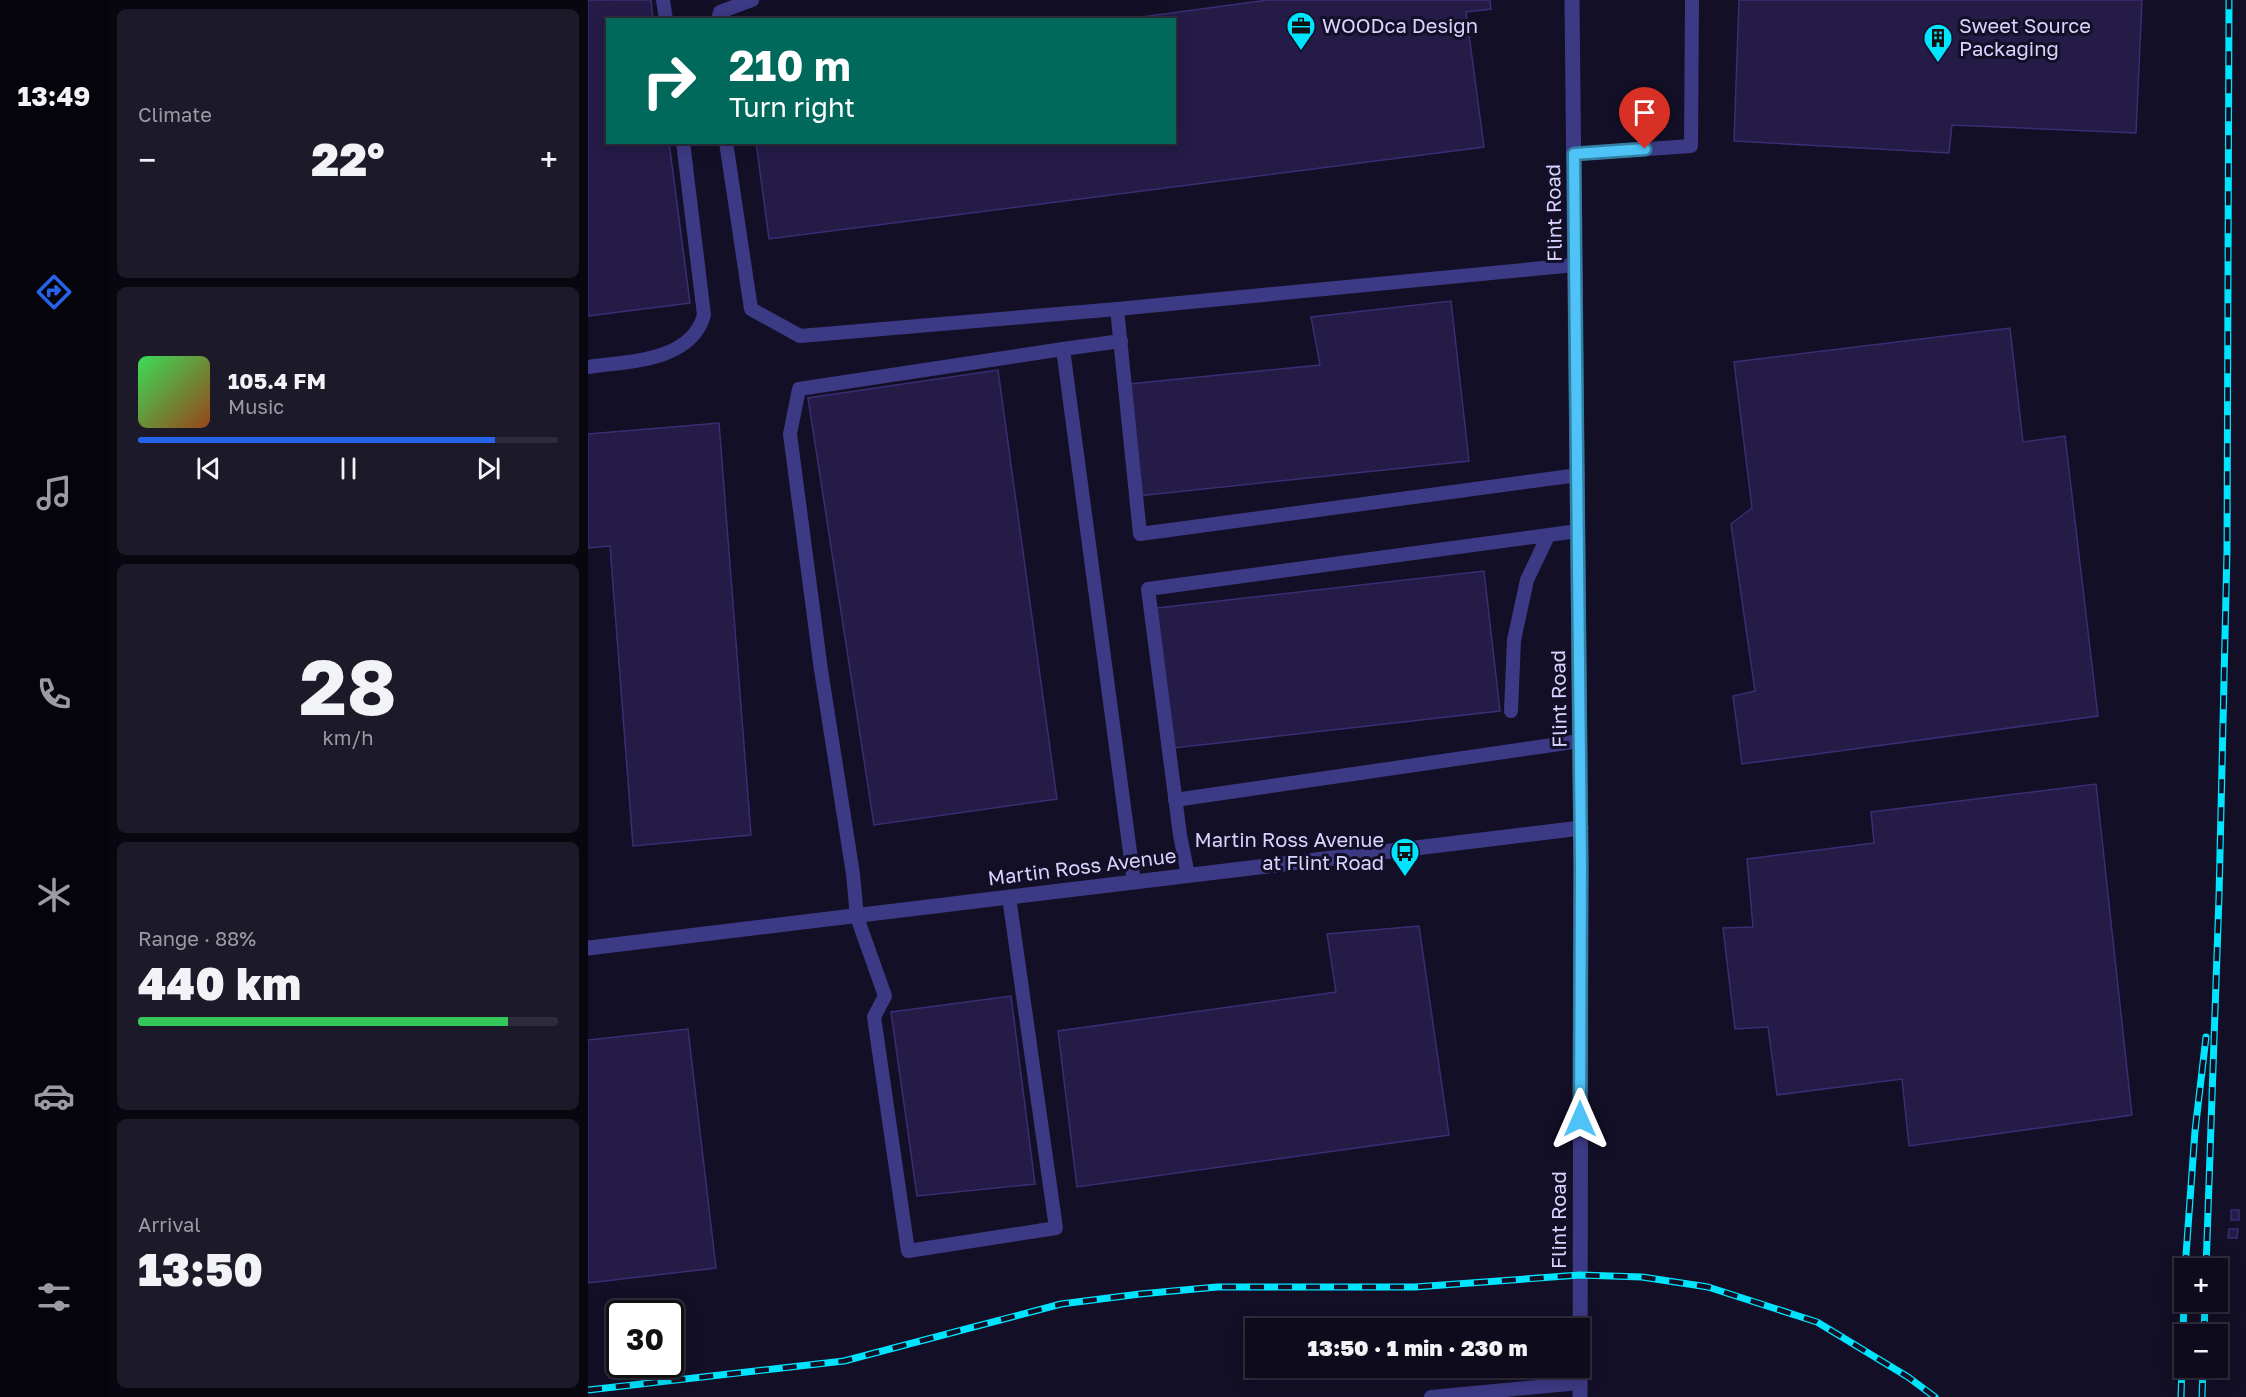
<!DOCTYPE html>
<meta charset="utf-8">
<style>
body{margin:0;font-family:"Golos Text",sans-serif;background:#1c1929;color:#f1f3f6;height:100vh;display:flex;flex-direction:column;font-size:22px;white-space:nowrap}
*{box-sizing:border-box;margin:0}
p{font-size:20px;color:#9b9ba3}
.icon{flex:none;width:33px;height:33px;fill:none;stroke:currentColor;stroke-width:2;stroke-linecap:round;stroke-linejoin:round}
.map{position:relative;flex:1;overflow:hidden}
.sheet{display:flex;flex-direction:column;gap:9px;padding:9px;background:#08060f;width:480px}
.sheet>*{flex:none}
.banner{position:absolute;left:18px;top:18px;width:570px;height:126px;border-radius:0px;box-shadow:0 3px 15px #0003,0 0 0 2px #2e2b3b;background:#00695c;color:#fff;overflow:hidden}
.buttons{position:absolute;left:1586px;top:1258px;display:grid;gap:12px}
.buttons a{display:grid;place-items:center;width:54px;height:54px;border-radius:0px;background:#0e0b1c;box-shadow:0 3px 15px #0003,0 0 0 2px #2e2b3b;font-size:30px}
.speed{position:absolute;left:18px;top:1300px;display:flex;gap:12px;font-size:30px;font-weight:700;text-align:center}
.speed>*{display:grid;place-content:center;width:78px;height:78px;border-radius:50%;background:#0e0b1c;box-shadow:0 3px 15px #0003,0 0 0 2px #2e2b3b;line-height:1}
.speed .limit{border:3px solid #111;border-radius:9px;background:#fff;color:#111}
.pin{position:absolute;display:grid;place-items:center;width:51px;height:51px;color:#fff;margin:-62px -26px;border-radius:50% 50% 50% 0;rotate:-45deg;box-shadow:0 0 6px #0007}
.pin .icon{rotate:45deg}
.me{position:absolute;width:66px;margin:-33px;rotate:0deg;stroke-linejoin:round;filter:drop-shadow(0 0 4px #0008)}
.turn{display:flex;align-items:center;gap:21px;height:126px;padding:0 24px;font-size:27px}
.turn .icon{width:78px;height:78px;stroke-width:2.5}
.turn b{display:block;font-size:42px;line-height:51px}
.big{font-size:45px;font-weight:800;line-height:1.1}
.sheet .widget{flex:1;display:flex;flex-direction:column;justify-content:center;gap:9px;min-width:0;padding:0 21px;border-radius:9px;background:#1c1929}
.sheet .dial{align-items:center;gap:0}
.dial b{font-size:78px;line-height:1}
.song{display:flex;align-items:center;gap:18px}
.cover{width:72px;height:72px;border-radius:9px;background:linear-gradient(135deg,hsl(130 70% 55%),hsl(20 70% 35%))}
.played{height:6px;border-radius:3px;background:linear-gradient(90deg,#2563eb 85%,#2e2b3b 85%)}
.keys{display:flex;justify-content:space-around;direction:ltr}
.heat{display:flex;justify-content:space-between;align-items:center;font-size:33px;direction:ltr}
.charge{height:9px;border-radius:4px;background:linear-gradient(90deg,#34c759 88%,#2e2b3b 0)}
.trip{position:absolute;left:657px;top:1318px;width:345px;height:60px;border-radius:0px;background:#0e0b1c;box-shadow:0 3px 15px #0003,0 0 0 2px #2e2b3b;font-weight:800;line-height:60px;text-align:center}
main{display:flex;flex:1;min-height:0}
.menu{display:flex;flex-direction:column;width:108px;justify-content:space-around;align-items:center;background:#06040b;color:#9b9ba3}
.menu .icon{width:42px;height:42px}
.menu .current{color:#2563eb}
.menu b{font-size:27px;color:#f1f3f6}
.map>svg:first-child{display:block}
.building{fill:#241b47;stroke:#3b2d73;stroke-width:1.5}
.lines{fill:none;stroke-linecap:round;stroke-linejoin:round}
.service{stroke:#3d3a85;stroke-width:14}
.minor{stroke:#3d3a85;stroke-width:15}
.rail-casing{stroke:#00e5ff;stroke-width:7}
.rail{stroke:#130f26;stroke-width:4.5;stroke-dasharray:14;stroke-linecap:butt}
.route-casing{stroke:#337fa1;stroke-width:15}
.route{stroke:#4fc3f7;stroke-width:10}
.labels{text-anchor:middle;stroke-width:6;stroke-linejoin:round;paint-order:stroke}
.poi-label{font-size:20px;fill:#d9d4ff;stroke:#130f26;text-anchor:start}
.street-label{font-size:20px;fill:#d9d4ff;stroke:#130f26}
</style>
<main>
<nav class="menu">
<b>13:49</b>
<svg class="icon current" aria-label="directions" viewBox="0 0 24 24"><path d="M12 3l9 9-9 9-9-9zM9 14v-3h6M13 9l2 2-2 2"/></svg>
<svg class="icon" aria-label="music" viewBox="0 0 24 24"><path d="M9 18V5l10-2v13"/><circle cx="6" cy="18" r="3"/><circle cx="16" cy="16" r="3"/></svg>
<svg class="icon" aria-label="phone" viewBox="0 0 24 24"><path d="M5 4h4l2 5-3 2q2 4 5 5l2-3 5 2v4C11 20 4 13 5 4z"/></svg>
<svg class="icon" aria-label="climate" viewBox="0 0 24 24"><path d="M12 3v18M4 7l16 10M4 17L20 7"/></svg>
<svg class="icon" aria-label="car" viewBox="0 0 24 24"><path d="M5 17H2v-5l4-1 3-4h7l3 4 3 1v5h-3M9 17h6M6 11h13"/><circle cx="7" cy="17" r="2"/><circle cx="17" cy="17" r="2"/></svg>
<svg class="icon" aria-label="filters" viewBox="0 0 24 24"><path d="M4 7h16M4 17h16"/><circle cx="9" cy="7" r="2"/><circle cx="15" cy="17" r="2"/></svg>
</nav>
<section class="sheet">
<div class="widget"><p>Climate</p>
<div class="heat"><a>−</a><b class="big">22°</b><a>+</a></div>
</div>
<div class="widget">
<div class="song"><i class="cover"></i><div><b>105.4 FM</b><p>Music</p></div></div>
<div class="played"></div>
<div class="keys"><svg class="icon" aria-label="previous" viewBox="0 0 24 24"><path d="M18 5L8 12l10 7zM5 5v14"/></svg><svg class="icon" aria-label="pause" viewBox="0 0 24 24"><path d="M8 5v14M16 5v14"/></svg><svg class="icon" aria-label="next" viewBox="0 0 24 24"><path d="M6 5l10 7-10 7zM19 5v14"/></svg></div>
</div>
<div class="widget dial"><b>28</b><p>km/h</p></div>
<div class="widget"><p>Range · 88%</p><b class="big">440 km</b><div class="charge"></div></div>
<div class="widget"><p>Arrival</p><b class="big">13:50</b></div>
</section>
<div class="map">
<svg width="1658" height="1397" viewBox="0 0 1658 1397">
<rect width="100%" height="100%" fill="#130f26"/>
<!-- building -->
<g class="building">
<polygon points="0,0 63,0 65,20 20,20 20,142 81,142 102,303 0,316"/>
<polygon points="680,0 902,0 903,9 878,12 896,147 181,239 168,142 586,142 586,20 531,20"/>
<polygon points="1151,0 1554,0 1548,133 1364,125 1361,153 1146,141"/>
<polygon points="863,301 881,461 550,496 541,384 732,365 723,317"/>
<polygon points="1422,328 1435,442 1477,436 1510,716 1154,764 1145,696 1167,691 1143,524 1164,508 1146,362"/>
<polygon points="410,370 469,799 286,825 220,398"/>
<polygon points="131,423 163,835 45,846 22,546 0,548 0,434"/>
<polygon points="896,571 912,711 586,748 569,608"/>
<polygon points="1508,784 1544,1115 1321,1146 1314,1079 1189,1095 1180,1027 1147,1029 1135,928 1165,927 1159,859 1286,843 1283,812"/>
<polygon points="831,926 861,1135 489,1187 470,1031 748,992 739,934"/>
<polygon points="423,996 447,1184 329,1196 303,1012"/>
<polygon points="100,1029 128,1268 0,1283 0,1040"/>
<rect x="1643" y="1210" width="8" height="10"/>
<polygon points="1641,1229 1650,1229 1649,1238 1640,1238"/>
</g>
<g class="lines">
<!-- service -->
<g class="service">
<polyline points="75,0 78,20"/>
<polyline points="130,20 132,12 164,0"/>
<polyline points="138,142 163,309 212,336 529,309 987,265"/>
<polyline points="986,154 1103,146 1104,0"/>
<polyline points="529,309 552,534 990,475"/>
<polyline points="533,341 475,349 546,882"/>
<path d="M 0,367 C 40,361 103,362 116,315 L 95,142"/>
<polyline points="923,711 926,640 939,580 960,536"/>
<polyline points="587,800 992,741"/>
<polyline points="600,875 592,835 560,589 990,531"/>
<polyline points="421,897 468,1228 320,1251 286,1017 297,996 269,917 265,874 233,670 202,434 211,389 475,349"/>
<polyline points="843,1397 992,1383"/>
</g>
<!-- minor -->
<g class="minor">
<polyline points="984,0 993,865 992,1397"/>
<polyline points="0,948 993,828"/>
</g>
<!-- rail casing -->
<g class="rail-casing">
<g id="rail">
<polyline points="1597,1269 1607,1131 1618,1037"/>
<polyline points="1618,1269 1631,897 1639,550 1641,0"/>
<polyline points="1616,1335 1617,1302"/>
<polyline points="0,1390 256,1361 473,1304 552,1294 629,1287 827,1287 992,1275 1054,1277 1120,1287 1229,1322 1320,1377 1347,1397"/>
<polyline points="1593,1397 1596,1302"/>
<polyline points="1614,1397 1615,1368"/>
</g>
</g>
<!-- rail -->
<use href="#rail" class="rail"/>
</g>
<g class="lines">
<!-- route casing -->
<g class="route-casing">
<polyline id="route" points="992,1119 993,865 986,154 1057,149"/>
</g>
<!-- route -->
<use href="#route" class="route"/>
</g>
<!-- icons -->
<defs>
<g id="office-pin" transform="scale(1.5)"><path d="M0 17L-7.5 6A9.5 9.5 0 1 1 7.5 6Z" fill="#00e5ff" stroke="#130f26"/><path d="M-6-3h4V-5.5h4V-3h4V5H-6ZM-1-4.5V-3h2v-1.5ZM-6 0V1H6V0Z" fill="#111"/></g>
<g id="building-pin" transform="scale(1.5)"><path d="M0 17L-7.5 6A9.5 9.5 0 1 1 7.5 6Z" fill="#00e5ff" stroke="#130f26"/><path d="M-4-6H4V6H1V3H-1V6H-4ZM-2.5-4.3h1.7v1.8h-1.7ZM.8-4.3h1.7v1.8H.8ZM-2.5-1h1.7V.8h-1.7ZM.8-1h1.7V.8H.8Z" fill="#111"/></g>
<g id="bus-pin" transform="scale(1.5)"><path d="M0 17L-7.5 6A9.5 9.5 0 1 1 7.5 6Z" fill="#00e5ff" stroke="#130f26"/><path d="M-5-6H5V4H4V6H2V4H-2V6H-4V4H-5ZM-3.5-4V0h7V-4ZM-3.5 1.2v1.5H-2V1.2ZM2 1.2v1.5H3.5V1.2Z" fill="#111"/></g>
</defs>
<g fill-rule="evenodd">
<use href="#office-pin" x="713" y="26"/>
<use href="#building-pin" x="1350" y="38"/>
<use href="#bus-pin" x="817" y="852"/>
</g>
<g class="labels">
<!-- poi labels -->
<g class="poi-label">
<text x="734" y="33">WOODca Design</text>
<text x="1371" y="33">Sweet Source<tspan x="1371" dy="23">Packaging</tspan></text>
<text x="796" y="847" text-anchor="end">Martin Ross Avenue<tspan x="796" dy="23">at Flint Road</tspan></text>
</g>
<!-- street labels -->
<g class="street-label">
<text transform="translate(966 213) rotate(-91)" y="7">Flint Road</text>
<text transform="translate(971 699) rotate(-91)" y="7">Flint Road</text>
<text transform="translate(494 867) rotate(-7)" y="7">Martin Ross Avenue</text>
<text transform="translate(971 1220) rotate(-90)" y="7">Flint Road</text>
</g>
</g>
</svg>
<div class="buttons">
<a>+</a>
<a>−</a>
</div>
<div class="speed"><div class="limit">30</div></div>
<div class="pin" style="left:1057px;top:149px;background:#d93025"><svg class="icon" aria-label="arrive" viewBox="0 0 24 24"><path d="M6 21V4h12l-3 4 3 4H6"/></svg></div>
<svg class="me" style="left:992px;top:1119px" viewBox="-20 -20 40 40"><path d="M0-17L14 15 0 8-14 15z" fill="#4fc3f7" stroke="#fff" stroke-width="4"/></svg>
<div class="trip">13:50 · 1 min · 230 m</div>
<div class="banner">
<div class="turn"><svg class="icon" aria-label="right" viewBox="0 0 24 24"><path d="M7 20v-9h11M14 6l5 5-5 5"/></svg><div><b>210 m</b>Turn right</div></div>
</div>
</div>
</main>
